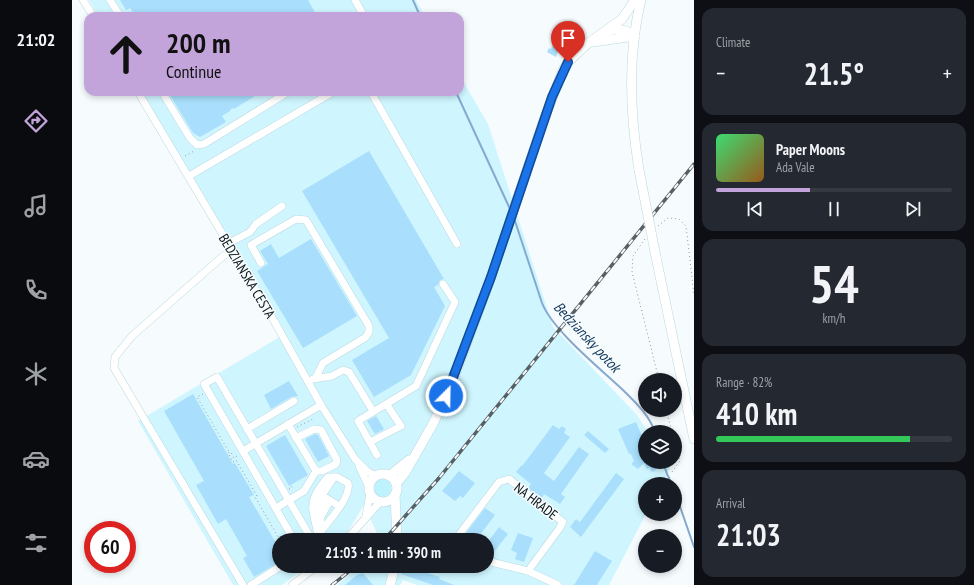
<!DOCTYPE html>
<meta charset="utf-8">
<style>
body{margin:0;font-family:"PT Sans Narrow",sans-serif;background:#242831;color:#f1f3f6;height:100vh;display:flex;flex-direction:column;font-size:15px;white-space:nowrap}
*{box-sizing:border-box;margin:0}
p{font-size:13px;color:#9ea1a6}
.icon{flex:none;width:22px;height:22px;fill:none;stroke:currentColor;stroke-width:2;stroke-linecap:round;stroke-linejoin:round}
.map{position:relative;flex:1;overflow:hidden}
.details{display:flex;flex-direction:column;gap:8px;padding:8px;background:#0d0f14;width:280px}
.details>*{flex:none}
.hud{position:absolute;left:12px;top:12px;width:380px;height:84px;border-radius:12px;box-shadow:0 2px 6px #0003;background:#c2a4da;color:#111;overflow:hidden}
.buttons{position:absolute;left:566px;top:373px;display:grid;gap:8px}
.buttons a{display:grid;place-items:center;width:44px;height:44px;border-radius:50%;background:#171b24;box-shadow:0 2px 6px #0003;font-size:20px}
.speed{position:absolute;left:12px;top:521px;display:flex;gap:8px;font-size:20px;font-weight:700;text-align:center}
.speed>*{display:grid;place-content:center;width:52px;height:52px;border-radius:50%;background:#171b24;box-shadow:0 2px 6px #0003;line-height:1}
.speed .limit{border:6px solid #d22;background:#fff;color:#111}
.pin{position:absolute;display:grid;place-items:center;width:34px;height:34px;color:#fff;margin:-41px -17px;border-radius:50% 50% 50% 0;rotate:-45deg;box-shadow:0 0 4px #0007}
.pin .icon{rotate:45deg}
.me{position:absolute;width:44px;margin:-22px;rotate:23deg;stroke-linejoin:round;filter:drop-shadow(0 0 3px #0008)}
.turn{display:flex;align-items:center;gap:14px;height:84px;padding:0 16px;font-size:18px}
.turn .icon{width:52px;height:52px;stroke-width:2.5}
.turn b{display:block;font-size:28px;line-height:34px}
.big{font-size:30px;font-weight:700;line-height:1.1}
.details .tile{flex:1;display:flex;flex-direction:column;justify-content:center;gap:6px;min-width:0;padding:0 14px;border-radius:12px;background:#242831}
.details .dial{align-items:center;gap:0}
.dial b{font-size:52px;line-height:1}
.song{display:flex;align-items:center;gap:12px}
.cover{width:48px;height:48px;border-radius:6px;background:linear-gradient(135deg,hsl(140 70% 55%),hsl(30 70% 35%))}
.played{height:4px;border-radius:2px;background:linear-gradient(90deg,#c2a4da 40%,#363941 40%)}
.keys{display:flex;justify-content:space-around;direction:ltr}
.heat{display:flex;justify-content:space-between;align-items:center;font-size:22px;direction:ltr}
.charge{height:6px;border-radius:3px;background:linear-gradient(90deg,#34c759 82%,#363941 0)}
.trip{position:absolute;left:200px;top:533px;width:222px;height:40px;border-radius:20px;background:#171b24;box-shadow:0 2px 6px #0003;font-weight:700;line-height:40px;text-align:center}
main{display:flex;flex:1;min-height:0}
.menu{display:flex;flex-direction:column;width:72px;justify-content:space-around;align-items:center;background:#090b0e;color:#9ea1a6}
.menu .icon{width:28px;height:28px}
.menu .active{color:#c2a4da}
.menu b{font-size:18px;color:#f1f3f6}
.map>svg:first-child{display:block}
.built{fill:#cff6ff}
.green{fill:#bef2fd}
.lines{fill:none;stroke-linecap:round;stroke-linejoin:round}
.stream{stroke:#86a9cf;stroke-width:2}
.building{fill:#a9dffc}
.minor-casing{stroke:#bbd8de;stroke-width:8}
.major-casing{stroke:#bbd8de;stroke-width:10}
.path{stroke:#92999c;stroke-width:1;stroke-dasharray:1 3;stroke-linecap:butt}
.minor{stroke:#fff;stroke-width:7}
.major{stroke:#fff;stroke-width:9}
.rail-casing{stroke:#576062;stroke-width:3.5}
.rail{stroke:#f6fbfd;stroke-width:2;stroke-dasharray:6;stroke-linecap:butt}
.major-bridge-casing{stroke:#bbd8de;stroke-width:10;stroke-linecap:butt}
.major-bridge{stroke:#fff;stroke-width:9}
.route-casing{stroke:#114b97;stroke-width:10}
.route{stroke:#1a73e8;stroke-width:7}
.labels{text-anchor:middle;stroke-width:3;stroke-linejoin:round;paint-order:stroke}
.street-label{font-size:14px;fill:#0a1417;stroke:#f6fbfd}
.water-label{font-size:15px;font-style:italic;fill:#0f355a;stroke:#f6fbfd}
</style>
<main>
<nav class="menu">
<b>21:02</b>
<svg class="icon active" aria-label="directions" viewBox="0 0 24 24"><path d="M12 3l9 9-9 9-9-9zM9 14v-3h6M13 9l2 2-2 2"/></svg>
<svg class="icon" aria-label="music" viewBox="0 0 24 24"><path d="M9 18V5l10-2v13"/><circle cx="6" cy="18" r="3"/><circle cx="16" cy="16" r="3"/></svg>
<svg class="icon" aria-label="phone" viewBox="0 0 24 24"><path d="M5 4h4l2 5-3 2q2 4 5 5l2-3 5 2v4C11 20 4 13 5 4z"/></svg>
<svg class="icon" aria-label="climate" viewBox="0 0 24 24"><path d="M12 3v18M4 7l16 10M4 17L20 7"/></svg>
<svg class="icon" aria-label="car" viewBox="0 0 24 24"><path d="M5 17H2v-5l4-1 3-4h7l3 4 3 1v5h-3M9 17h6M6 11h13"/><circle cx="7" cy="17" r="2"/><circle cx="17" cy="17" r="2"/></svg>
<svg class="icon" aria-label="filters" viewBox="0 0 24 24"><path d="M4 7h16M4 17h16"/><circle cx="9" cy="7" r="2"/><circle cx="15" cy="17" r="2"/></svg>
</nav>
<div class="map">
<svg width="622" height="585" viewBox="0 0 622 585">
<rect width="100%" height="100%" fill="#f6fbfd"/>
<!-- built -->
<g class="built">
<polygon points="17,0 344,0 353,16 26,16"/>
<polygon points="388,76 416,124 481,327 565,415 576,432 573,432 573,462 594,462 598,468 590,484 573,484 574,514 537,585 345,585 331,580 328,585 265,585 288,566 415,566 415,540 308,540 292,505 275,533 267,540 207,540 207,566 236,566 210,585 161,585 66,421 211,335 156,245 70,92 388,92"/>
</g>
<!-- green -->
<circle class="green" cx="310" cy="488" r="9"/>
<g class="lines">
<!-- stream -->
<g class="stream">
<polyline points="341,0 348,16"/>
<polyline points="384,92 438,209"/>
<path d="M 442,218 L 470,303 C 481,331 529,369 552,391 C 564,403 577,415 583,432"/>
<polyline points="591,462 595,474 600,484"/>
<polyline points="603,492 622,547"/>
</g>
</g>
<!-- building -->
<g class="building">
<polygon points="48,0 236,0 245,16 63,16 58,8 54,10"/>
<polygon points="480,46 487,49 484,57 475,52 477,48 479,49"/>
<polygon points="96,92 189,92 162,109 160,108 158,111 150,116 154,122 128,137 121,133"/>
<polygon points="297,151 372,279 368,280 366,285 362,287 373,306 339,375 302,397 280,360 317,338 230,191"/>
<polygon points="239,239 285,316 231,348 185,271 196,264 188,251 199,244 207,258"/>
<polygon points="217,381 226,396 219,397 199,409 192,395"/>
<polygon points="121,394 161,464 163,463 182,495 177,497 207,548 207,562 182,577 171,558 175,556 154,519 146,524 124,485 132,481 92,411"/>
<polygon points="304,416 312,429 303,434 295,421"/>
<polygon points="564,422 573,443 573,462 581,462 584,470 580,472 578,468 575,469 572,463 566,469 559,464 562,461 559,454 557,454 546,429"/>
<polygon points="481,425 487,429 490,426 494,429 492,433 498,437 472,473 474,475 482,481 507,447 517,454 489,494 493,497 488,504 472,494 470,498 456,488 459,484 444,472 449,466 451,465"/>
<polygon points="516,431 537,449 533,453 512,435"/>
<polygon points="243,434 246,435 257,456 246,462 233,439"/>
<polygon points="213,435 236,475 217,486 194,446"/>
<polygon points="387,471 403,483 391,498 388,496 383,501 370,491"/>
<polygon points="544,473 552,479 509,537 498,527 504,519 508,522"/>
<polygon points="413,508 423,515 404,540 389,540"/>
<polygon points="427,527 436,534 419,556 415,554 415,543"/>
<polygon points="446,533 461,538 452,562 443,559 445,553 439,550"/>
<polygon points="523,551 540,561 525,585 502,585"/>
<polygon points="331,566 343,566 342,569 368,577 367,579 382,585 361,585 329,574"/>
<polygon points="291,573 301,585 273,585 285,575"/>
</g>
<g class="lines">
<!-- minor casing -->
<g class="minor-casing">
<g id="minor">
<polyline points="11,0 21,16"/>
<polyline points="38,0 48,16"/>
<polyline points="283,0 292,16"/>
<polyline points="66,92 201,319 249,405 283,459 295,471 303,476"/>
<polyline points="90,92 118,138 125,145 132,144 216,92"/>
<polyline points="299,92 385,244"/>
<polyline points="117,176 261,92"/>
<polyline points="155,244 178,232 184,224 210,206"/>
<polyline points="159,251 150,257 60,336 43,357 42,368 171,585"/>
<polyline points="189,263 179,245 224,219 234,220 297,326 297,332 294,337 251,363 244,377"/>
<polyline points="241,379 260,376 271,370 277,372 301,411"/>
<polyline points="216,424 244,471"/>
<polyline points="175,429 222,401"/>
<polyline points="224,438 242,429 249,430 265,460 264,464 250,471 244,471"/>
<polyline points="298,442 329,426 315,405"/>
<polyline points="171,451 249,405"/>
<polyline points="305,455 286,421 344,386 383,302 371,284"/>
<polyline points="287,466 297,487"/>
<polyline points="204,508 232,491 244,471"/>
<polyline points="241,509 262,477"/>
<polyline points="294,516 298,494"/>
<polyline points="248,518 258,501"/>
<polyline points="250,530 247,510 254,498 267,506"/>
<polyline points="222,540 132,384 145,377 240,540"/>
<path d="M 243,540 C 251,526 280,499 276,483 L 265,477 L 256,477 C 235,502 240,505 246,535"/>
<polyline points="274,540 309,501"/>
<polyline points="383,540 427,482 437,479 491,522 487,529 456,571"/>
<polyline points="415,561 456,571 486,585"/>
<polyline points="179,585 209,566"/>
<polyline points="220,585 245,566"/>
</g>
</g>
<!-- major casing -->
<g class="major-casing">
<g id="major">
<path d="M 536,31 C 546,28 554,29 563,36"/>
<polyline points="521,42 563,36"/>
<path d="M 567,170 C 558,114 555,56 569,0"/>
<polyline points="584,257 622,439"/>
<circle cx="311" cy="488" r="14"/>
<polyline points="317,476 337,460"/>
<polyline points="324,484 333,473 362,422 385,370 419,277 470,125 491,70 496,62 515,44 550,19 563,0"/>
<polyline points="323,494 325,540"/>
<polyline points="318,585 323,566"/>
</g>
</g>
<!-- path -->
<g class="path">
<polyline points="113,156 122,151"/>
<polyline points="586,226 596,218 607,219 614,226 622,295"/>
<polyline points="573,239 561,256 560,272 587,380"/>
<polyline points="131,394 125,397 157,452"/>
<polyline points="594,410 600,432"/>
<polyline points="225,427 241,419"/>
<polyline points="165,456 162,458 159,452 156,453 161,462 164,460 185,496 183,497 208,540"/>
<polyline points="600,472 608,461 603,443"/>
<polyline points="217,489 220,488 219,486"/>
</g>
<!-- minor -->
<use href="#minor" class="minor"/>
<!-- major -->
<use href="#major" class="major"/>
<!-- rail casing -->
<g class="rail-casing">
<g id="rail">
<polyline points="312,540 367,478 622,164"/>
<polyline points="260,585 284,566"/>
</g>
</g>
<!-- rail -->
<use href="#rail" class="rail"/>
<!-- major-bridge casing -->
<g class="major-bridge-casing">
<polyline id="major-bridge" points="567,170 584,257"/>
</g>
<!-- major-bridge -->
<use href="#major-bridge" class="major-bridge"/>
</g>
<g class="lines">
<!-- route casing -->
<g class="route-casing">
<polyline id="route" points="374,396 419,277 480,97 496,62"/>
</g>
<!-- route -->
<use href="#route" class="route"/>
</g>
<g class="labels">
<!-- street labels -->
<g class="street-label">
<text transform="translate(175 276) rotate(59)" y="5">BEDZIANSKA CESTA</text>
<text transform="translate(464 501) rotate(38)" y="5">NA HRADE</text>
</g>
<!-- water labels -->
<g class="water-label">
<text transform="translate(515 337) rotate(47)" y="5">Bedziansky potok</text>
</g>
</g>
</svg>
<div class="buttons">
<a><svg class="icon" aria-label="sound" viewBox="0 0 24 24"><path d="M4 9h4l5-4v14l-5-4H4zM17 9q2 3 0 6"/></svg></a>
<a><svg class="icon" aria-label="layers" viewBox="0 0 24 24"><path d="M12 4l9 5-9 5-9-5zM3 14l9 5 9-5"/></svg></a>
<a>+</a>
<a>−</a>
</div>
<div class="speed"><div class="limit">60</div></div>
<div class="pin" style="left:496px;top:62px;background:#d93025"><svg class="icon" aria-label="arrive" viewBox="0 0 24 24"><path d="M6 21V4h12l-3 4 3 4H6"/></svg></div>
<svg class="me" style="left:374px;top:396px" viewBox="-20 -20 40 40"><circle r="17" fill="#1a73e8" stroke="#fff" stroke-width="3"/><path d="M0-11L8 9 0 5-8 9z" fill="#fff"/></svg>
<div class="trip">21:03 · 1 min · 390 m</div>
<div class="hud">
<div class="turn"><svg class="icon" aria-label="ahead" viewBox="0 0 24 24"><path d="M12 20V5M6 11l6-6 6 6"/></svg><div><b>200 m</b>Continue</div></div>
</div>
</div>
<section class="details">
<div class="tile"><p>Climate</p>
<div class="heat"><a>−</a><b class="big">21.5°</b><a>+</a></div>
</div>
<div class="tile">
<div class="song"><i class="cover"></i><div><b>Paper Moons</b><p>Ada Vale</p></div></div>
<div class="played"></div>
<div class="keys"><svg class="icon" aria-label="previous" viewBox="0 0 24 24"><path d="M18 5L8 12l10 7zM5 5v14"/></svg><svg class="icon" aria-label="pause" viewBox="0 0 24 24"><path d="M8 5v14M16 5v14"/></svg><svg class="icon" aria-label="next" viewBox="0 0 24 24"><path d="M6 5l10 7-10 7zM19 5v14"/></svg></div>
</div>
<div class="tile dial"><b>54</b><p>km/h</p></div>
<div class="tile"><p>Range · 82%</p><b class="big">410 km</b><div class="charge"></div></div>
<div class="tile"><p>Arrival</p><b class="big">21:03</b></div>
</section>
</main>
